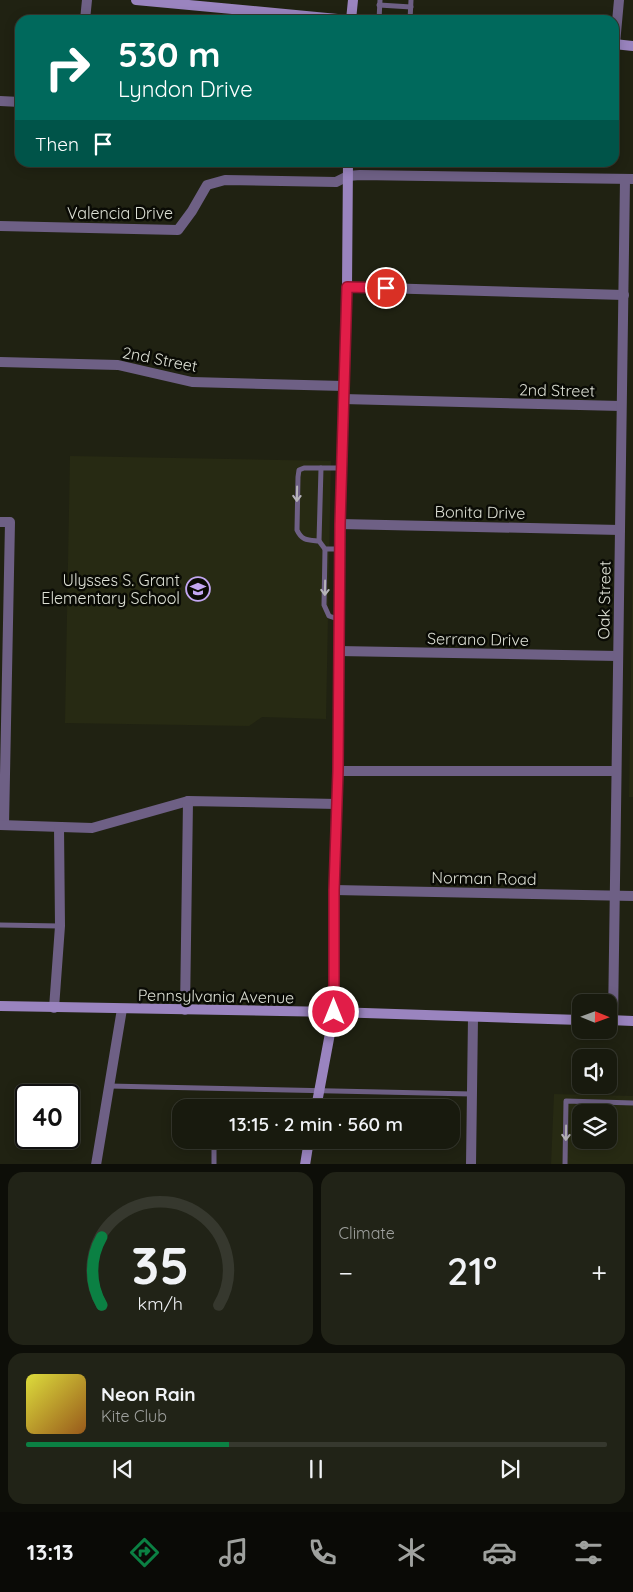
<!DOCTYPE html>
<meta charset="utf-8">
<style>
body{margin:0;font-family:Quicksand,sans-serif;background:#212317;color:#f1f3f6;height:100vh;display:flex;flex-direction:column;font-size:19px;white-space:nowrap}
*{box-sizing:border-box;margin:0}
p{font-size:16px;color:#9fa19e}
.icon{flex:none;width:28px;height:28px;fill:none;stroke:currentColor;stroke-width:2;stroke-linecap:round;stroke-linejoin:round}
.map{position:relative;height:1164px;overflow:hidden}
.details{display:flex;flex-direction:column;gap:8px;padding:8px;background:#0d0e08;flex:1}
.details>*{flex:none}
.banner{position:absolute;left:15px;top:15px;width:604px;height:152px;border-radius:15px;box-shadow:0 2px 12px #0003,0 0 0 1px #36382e;background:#00695c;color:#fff;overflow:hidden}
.needle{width:32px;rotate:91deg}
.controls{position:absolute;left:572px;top:994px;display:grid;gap:10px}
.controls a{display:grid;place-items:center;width:45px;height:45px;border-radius:10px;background:#181a0e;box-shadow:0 2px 12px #0003,0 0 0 1px #36382e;font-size:25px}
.speed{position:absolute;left:15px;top:1084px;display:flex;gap:10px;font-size:25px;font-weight:700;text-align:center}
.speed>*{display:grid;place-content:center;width:65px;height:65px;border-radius:50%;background:#181a0e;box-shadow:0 2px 12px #0003,0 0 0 1px #36382e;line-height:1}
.speed .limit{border:2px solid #111;border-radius:8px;background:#fff;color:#111}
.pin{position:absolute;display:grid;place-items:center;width:42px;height:42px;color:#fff;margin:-21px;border:2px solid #fff;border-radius:50%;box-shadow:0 1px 5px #0007}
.me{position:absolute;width:55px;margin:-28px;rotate:0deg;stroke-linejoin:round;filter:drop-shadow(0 0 4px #0008)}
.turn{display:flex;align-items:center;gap:18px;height:105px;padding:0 20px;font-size:22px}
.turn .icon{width:65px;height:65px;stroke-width:2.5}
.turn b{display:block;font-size:35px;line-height:42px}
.then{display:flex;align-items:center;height:48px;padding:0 20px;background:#0003;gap:10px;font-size:19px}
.big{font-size:38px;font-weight:600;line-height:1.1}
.details .card{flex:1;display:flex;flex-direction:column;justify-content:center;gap:8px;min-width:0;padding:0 18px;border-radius:15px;background:#212317}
.details .dial{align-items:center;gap:0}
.dial svg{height:130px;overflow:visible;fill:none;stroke:#36382e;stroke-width:7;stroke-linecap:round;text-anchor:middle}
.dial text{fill:#f1f3f6;stroke:none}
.song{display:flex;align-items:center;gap:15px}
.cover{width:60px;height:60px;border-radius:8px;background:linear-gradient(135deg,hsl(60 70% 55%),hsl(30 70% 35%))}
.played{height:5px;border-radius:2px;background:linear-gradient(90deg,#0b8043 35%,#36382e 35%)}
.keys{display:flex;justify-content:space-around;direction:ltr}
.heat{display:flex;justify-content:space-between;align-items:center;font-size:28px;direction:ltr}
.details .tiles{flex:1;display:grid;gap:8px;grid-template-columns:1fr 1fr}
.card:last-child{grid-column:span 2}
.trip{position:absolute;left:172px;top:1099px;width:288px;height:50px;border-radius:15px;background:#181a0e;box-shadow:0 2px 12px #0003,0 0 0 1px #36382e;font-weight:600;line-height:50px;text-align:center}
.tab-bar{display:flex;height:80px;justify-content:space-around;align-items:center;background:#0a0a06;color:#9fa19e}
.tab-bar .icon{width:35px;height:35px}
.tab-bar .active{color:#0b8043}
.tab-bar b{font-size:22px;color:#f1f3f6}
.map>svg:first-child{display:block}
.built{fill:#272a13;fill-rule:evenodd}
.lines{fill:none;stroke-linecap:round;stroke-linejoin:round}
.lane{stroke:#6e6085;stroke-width:5}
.street{stroke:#6e6085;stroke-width:10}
.secondary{stroke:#9a84bf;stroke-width:10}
.oneway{stroke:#b6b3b9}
.route-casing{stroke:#92132f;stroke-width:12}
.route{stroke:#e11d48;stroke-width:9}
.labels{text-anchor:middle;stroke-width:5;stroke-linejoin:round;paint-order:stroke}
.street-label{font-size:16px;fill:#dde0d5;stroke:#0a0b05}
.poi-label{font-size:16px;fill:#dde0d5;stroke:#0a0b05;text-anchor:end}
</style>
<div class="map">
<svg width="633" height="1165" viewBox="0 0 633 1165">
<rect width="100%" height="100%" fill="#202212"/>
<!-- built -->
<g class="built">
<polygon points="70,456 331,461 326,719 262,717 249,726 65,723"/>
<polygon points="633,543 633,797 629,797"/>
<path d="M 554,1094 L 633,1096 L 633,1164 L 551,1165 ZM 581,1112 L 609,1112 L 609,1140 L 581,1140 Z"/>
</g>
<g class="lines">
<!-- lane -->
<g class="lane">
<polyline points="379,5 411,7"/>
<polyline points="379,20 380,0"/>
<polyline points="410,20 411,0"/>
<polyline points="319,541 321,468"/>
<polyline points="325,549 324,605 329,616 338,619"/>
<path d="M 339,549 L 325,549 L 319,541 C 308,540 302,541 297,530 L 298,477 L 299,470 L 304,468 L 341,468"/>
<polyline points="0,925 60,926"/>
<polyline points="109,1086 472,1094"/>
<polyline points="214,1165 214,1141 293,1142 308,1147"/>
<polyline points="565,1165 566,1101 633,1103"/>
</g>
<!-- street -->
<g class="street">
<polyline points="85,20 87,0"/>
<polyline points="615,44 619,0"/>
<polyline points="0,101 20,102"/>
<polyline points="0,226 178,230 192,211 207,185 225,180 336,182 348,176 360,175 633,179"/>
<polyline points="347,287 624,295"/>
<polyline points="0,362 118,365 192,382 344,386"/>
<polyline points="343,399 621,406"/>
<polyline points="0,522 10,522 4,825"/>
<polyline points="340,524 620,530"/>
<polyline points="338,651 618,656"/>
<polyline points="338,771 616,771"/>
<polyline points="0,825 92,828 188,801 337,804"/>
<polyline points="334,890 633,896"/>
<polyline points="54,1008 60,926 59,827"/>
<polyline points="185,1010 188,801"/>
<polyline points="613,1021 625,179"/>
<polyline points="96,1165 122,1009"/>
<polyline points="471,1165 473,1017"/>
</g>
<!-- secondary -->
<g class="secondary">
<polyline points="136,0 348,20"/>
<polyline points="351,20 353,0"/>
<polyline points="614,44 633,46"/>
<polyline points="0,1006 334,1012 581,1020"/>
<polyline points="609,1020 633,1021"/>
<polyline points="316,1108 334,1012 334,890 338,771 340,524 347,287 348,162"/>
<polyline points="305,1165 309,1140"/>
</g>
</g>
<!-- one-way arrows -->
<defs><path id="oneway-shaft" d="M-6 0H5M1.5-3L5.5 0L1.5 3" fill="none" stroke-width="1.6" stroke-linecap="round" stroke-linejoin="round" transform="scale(1.25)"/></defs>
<g class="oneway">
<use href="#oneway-shaft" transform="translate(297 494) rotate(91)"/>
<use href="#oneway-shaft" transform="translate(325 588) rotate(91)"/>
<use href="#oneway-shaft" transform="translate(566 1133) rotate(91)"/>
</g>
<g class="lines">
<!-- route casing -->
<g class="route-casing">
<polyline id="route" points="334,1012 334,890 338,771 340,524 347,287 386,288"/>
</g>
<!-- route -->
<use href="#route" class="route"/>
</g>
<!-- icons -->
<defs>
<g id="school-ring" transform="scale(1.25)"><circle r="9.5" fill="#0a0b05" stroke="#c3a7f2" stroke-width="1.5"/><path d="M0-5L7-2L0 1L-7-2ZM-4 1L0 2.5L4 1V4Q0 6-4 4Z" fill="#c3a7f2"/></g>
</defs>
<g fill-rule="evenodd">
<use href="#school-ring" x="198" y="589"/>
</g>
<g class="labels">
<!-- street labels -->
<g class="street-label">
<text x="120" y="219">Valencia Drive</text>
<text transform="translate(160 359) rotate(11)" y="6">2nd Street</text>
<text transform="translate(557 390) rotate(1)" y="6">2nd Street</text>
<text transform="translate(480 512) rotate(1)" y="6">Bonita Drive</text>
<text transform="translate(604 600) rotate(-89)" y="6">Oak Street</text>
<text transform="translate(478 639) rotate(1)" y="6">Serrano Drive</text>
<text transform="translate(484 878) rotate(1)" y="6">Norman Road</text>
<text transform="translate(216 996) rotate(1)" y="6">Pennsylvania Avenue</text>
</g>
<!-- poi labels -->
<g class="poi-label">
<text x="180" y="586">Ulysses S. Grant<tspan x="180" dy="18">Elementary School</tspan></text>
</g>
</g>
</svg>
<div class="controls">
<a><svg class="needle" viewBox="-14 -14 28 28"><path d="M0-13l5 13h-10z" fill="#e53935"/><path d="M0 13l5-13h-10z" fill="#9fa19e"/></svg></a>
<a><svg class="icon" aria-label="sound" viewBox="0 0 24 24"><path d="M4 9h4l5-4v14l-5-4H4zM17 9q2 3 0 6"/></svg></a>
<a><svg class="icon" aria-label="layers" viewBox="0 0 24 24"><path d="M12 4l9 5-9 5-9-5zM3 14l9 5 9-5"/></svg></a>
</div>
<div class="speed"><div class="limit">40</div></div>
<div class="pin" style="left:386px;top:288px;background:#d93025"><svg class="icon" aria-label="arrive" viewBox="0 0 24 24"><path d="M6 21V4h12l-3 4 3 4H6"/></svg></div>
<svg class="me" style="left:334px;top:1012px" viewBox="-20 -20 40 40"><circle r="17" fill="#e11d48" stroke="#fff" stroke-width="3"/><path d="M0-11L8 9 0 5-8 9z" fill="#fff"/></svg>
<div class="trip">13:15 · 2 min · 560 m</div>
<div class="banner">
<div class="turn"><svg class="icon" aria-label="right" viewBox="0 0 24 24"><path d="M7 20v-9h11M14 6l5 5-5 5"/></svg><div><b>530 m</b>Lyndon Drive</div></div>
<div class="then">Then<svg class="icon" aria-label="arrive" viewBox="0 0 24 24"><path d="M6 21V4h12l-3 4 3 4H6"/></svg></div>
</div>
</div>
<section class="details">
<div class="tiles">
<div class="card dial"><svg viewBox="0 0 100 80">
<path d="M14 69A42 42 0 1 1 86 69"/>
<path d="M14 69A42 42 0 0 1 14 27" stroke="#0b8043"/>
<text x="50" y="56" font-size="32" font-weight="700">35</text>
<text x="50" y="72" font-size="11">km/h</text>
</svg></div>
<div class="card"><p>Climate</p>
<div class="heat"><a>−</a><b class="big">21°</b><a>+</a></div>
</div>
<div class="card">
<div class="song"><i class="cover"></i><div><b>Neon Rain</b><p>Kite Club</p></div></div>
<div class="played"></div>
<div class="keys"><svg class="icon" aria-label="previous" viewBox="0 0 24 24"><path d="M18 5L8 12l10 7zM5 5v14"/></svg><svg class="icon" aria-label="pause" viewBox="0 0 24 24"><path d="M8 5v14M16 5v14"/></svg><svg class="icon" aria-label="next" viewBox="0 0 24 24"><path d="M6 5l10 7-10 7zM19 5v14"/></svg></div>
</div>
</div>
</section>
<nav class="tab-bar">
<b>13:13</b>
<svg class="icon active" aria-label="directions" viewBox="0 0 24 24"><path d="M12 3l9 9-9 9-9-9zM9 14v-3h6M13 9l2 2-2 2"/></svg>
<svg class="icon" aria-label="music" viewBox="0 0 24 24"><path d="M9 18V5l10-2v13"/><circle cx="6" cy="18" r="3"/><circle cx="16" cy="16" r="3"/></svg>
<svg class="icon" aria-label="phone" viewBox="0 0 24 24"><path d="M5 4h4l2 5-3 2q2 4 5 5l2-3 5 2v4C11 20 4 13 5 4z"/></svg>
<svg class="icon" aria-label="climate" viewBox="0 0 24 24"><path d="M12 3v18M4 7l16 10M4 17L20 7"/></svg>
<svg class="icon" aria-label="car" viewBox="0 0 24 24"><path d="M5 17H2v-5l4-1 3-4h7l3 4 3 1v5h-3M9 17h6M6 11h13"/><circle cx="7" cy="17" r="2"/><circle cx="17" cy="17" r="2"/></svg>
<svg class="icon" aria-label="filters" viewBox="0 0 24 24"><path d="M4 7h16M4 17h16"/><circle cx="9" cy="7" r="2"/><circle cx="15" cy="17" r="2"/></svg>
</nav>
